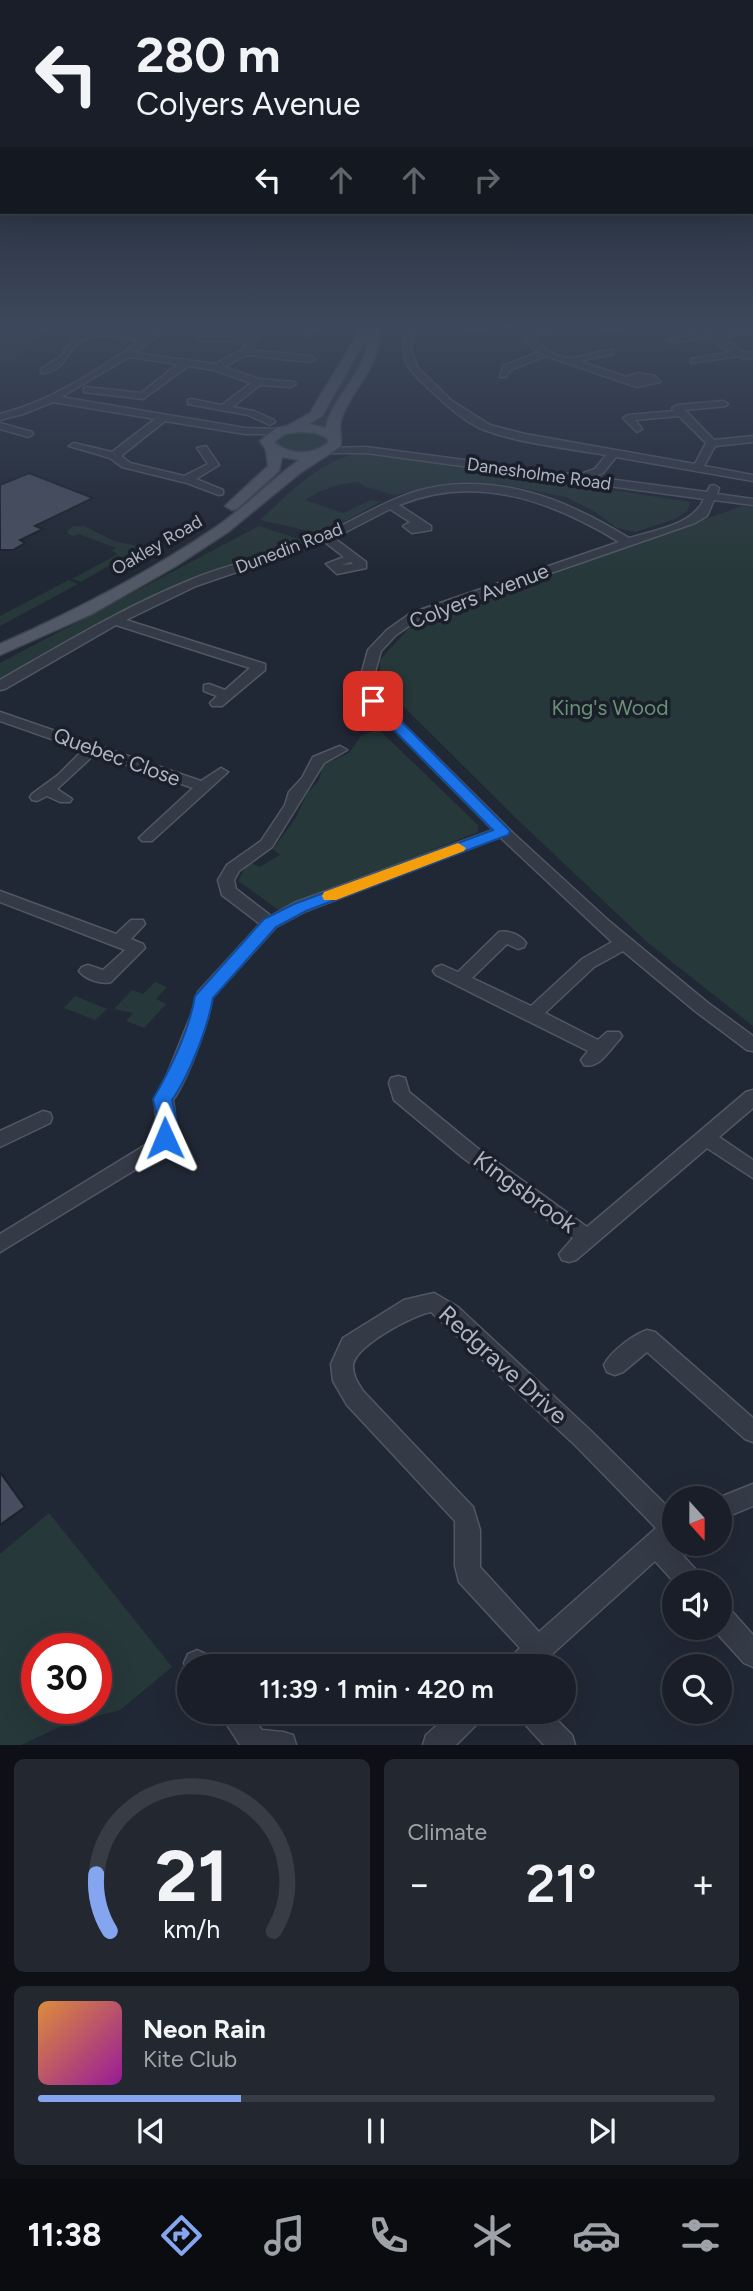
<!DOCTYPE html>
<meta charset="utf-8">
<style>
body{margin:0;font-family:Figtree,sans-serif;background:#222730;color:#f1f3f6;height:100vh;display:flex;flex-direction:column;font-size:26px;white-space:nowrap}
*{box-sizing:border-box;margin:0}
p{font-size:23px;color:#9fa2a8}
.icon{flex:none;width:38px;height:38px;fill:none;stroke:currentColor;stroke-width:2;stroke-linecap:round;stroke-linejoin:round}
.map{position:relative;height:1745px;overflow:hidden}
.sheet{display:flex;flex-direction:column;gap:14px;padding:14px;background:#0e1016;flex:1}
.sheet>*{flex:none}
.top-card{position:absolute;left:0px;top:0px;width:754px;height:214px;box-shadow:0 7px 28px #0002,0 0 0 2px #373c45;background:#191e28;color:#f1f3f6;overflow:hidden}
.needle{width:46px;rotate:159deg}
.controls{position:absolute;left:662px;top:1486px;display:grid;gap:14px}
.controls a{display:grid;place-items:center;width:70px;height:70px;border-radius:50%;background:#191e28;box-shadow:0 7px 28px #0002,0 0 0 2px #373c45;font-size:35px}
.speed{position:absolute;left:21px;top:1633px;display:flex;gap:14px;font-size:35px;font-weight:700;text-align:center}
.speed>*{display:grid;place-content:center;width:91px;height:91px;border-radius:50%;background:#191e28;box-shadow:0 7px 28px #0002,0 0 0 2px #373c45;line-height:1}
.speed .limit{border:10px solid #d22;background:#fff;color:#111}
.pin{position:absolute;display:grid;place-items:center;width:60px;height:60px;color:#fff;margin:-30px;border-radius:14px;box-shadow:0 4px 10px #0006}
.me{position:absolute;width:77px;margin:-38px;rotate:359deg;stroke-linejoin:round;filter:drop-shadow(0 0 5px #0008)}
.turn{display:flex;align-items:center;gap:24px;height:147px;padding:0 21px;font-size:32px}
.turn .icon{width:91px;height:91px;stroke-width:2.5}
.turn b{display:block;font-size:49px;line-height:60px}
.lanes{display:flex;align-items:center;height:66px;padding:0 21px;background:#0003;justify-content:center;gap:35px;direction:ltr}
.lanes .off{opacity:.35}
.big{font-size:52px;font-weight:600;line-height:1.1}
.sheet .card{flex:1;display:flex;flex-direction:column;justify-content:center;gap:10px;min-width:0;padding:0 24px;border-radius:10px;background:#222730}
.sheet .dial{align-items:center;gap:0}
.dial svg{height:182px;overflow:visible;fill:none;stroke:#373c45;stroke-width:7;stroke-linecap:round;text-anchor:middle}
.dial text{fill:#f1f3f6;stroke:none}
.song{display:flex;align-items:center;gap:21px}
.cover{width:84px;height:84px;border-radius:10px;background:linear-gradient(135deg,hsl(30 70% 55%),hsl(300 70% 35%))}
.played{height:7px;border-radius:4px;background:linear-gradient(90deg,#86a5f0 30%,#373c45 30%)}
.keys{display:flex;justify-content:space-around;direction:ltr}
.heat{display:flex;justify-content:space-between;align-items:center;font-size:38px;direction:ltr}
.sheet .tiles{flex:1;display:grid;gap:14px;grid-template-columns:1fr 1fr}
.card:last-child{grid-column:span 2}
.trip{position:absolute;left:177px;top:1654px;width:399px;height:70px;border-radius:35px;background:#191e28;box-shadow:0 7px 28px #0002,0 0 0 2px #373c45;font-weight:600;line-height:70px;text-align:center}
.dock{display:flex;height:112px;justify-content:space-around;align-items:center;background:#0a0c10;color:#9fa2a8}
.dock .icon{width:49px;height:49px}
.dock .active{color:#86a5f0}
.dock b{font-size:32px;color:#f1f3f6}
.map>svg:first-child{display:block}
.green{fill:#27383a;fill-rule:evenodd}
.building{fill:#474e5f;stroke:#1c212c;stroke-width:2}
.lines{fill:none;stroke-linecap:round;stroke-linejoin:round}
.minor-casing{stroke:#525764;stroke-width:3}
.major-casing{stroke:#3e434f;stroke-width:3}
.minor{fill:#343a46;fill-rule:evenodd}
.major{fill:#525966;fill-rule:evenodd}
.route{fill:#1a73e8;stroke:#114b97;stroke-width:2}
.slow{fill:#f59e0b}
.labels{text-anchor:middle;stroke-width:7;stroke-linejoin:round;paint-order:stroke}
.far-street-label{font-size:18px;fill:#aeb4c3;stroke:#1a1f2a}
.street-label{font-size:21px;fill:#aeb4c3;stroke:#1a1f2a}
.park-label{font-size:21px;fill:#689175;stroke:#1a1f2a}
.near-street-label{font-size:24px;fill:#aeb4c3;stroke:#1a1f2a}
</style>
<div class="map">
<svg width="753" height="1745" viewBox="0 0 753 1745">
<rect width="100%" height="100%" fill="#212835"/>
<!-- green -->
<g class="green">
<polygon points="0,328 47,328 12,361 0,361"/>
<path d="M 370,329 C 366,365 344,396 327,429 L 304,426 L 320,418 Z"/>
<path d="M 303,430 L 327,435 L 331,443 C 313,457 293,454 273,446 L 273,438 L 277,435 Z"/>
<path d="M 353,454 L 372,454 L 690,502 L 687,511 L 675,519 L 635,532 L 617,528 L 592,510 L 566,497 L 500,484 L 434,486 L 395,495 L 365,487 L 359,482 C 339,483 322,489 305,500 L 343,513 L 371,500 L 380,502 L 322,534 L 260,520 C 288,494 316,465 353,454 Z"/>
<polygon points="742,506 753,507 753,1026 647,942 518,820 400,703 380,676 380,660 411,626"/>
<polygon points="73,526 84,526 114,541 141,547 81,582 72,579 118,554 112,551 116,548 79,534 74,536 68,534 67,531"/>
<polygon points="259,526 305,541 189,581 0,682 0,663"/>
<polygon points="69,580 78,584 0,626 0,616"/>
<polygon points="378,729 478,825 478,832 279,910 238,881 245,868 252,863 259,867 280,855 273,849 295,819 307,794 319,780 323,765 349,753 361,736"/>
<polygon points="155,982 167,987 156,999 166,1004 144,1028 126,1021 133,1013 114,1009 132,990 143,994"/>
<polygon points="75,996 107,1009 95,1020 64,1008"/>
<path d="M 49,1513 L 172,1667 L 120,1710 L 62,1726 L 21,1745 L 0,1745 L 0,1554 ZM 37,1648 L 96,1648 L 96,1708 L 37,1708 Z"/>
</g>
<!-- building -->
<g class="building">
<polygon points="29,473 93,498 35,526 43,529 20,540 25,543 13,550 0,550 0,485"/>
<polygon points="0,1472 25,1507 0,1525"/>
</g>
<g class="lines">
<!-- minor casing -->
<g class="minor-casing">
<g id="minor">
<path d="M 92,328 L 147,336 L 158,328 L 168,328 L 135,353 L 215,364 L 242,350 L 247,342 L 201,341 L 197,338 L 198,336 L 250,336 L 255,328 L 263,328 L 251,350 L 310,356 L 315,359 L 310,362 L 246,355 L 224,367 L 259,379 L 294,382 L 296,384 L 291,387 L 260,385 L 232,407 L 254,411 L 274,420 L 275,422 L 270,425 L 248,415 L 188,404 L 188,400 L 191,399 L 222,405 L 251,383 L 214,370 L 188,366 L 143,399 L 84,392 L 84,388 L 87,387 L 141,393 L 178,364 L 129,357 L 61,397 L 245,428 L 285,429 L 286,431 L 281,434 L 245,434 L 165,421 L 121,456 L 130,463 L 184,476 L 208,464 L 197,448 L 206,446 L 219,465 L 196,479 L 223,490 L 223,494 L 219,495 L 187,483 L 122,467 L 110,458 L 69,446 L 74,443 L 112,452 L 155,419 L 53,402 L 23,414 L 0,420 L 0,414 C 52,401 97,370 140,341 C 122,338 95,330 79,343 C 67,351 63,374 41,373 L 41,369 L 61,356 L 72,339 L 93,332 Z"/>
<polygon points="307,328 315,328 308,336 304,333"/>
<path d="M 408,328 L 416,328 L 411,349 L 417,367 L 452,401 L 490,425 L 525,434 L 695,464 L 706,443 L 679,416 L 635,420 L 642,429 L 637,432 L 623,418 L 628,415 L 674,411 L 672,408 L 677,405 L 723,401 L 728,404 L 726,406 L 685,410 L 714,440 L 753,436 L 753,442 L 715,446 L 704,466 L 753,475 L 753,481 L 616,457 L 603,473 L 593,477 L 707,492 L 710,486 L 714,485 L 719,488 L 717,494 L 753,499 L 753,505 L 714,500 L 707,516 L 695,523 L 419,619 L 396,635 L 381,651 L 375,672 L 379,700 L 514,834 L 609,921 L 708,1003 L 753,1036 L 753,1051 L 747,1050 L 695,1011 L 623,951 L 594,967 L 545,1013 L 598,1040 L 607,1032 L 619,1032 L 622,1036 L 619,1040 C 609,1051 599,1069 584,1065 L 581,1060 L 588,1051 L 436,975 L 433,971 L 436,967 L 442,965 L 458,972 L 499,932 C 508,930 521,935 526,943 L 524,947 L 518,949 L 507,944 L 472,978 L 531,1006 L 582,959 L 612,942 L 500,837 L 306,911 L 276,927 L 212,998 C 208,1025 188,1078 173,1100 C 177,1122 176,1137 161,1154 L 0,1252 L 0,1234 L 147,1144 C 159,1130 157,1116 154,1099 L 163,1085 L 192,1013 L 198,992 L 260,924 L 222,895 L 218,880 L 227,865 L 261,841 L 285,805 L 289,792 L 302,778 L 313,757 L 340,746 L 347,750 L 324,763 L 272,847 L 239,871 L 234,880 L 236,889 L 271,916 L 294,903 L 493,830 L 366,701 L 362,672 L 368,650 L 387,630 L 411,613 L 619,542 C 552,501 476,473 399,505 L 431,526 L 431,530 L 412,533 L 403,526 L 410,522 L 390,509 L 334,538 L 366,562 L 366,568 L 337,574 L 326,564 L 344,557 L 325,542 L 196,586 L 126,620 L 265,664 L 265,670 L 222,706 L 212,706 L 210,703 L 217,696 L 204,691 L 204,685 L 209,684 L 225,690 L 250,668 L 116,625 L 5,689 L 0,690 L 0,680 C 61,645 122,608 188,581 C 227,564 269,557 309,541 C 364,518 403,484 465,484 C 526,483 578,507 629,538 C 655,530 693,525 704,499 L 366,453 L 322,453 L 322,449 L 326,448 L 366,447 L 578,475 L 595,469 L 606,455 C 566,448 523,444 484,430 C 464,422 444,403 428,388 C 405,365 398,361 408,328 ZM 351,562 L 353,564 L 341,565 Z"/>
<path d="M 469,328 L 623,328 L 619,331 L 533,334 C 537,346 555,357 569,358 C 583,359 599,349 613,350 L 613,354 L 579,361 L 626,377 L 638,373 L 655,376 L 660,382 L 637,387 L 546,356 L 510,370 L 506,377 L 500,377 L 503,366 L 539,352 L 528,344 L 524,333 L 473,331 Z"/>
<polygon points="692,328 703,328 713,334 752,328 752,332 720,338 746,353 753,352 753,358 745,359 738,356 691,363 691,359 731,352 705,337 672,343 668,340 698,333"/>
<polygon points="0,423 32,432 33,434 28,437 0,429"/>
<polygon points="0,712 201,781 221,768 228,772 152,841 142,841 139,838 142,835 193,788 95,754 57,789 72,799 70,802 60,802 47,796 37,801 32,800 30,797 32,794 58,775 83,750 0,721"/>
<path d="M 0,891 L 116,934 L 131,920 L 143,920 L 145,924 L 131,939 L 143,944 L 145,948 L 111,982 C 101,985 85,979 79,971 L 82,967 L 88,965 L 103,970 L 125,950 L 0,902 Z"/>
<polygon points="398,1076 405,1078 409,1092 476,1147 587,1227 746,1092 753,1090 753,1108 719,1137 753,1160 753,1178 707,1148 576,1260 569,1262 562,1260 559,1254 573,1238 462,1157 394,1100 389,1083 391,1078"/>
<polygon points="43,1111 50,1113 52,1118 50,1123 0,1147 0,1131"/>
<path d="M 434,1293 L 458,1307 L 591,1431 L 674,1513 L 673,1545 L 699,1573 L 702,1582 L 674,1582 L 655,1561 L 539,1666 L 507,1666 L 511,1657 L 520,1648 L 459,1582 L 455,1566 L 455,1521 L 347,1405 L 333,1381 L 331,1364 L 343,1338 L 404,1300 ZM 431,1312 L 575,1445 L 656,1528 L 539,1632 L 480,1567 L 480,1530 L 473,1507 L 363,1391 C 358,1383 353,1376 353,1366 C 354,1346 413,1315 431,1312 Z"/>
<path d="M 647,1330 L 655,1332 L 753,1418 L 753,1442 L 745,1439 L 647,1352 L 623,1372 L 615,1375 L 607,1372 L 604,1365 C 611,1351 633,1335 647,1330 Z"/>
<polygon points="753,1484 753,1506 719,1520 718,1498"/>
<polygon points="719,1603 728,1607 753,1635 753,1667 744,1663 712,1628 719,1628"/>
<polygon points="197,1650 206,1654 212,1666 189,1666 189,1674 184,1663 188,1654"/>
<polygon points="219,1712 248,1712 262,1730 283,1732 293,1735 296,1745 240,1745"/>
<polygon points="452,1712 484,1712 480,1721 456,1745 423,1745 426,1735"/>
<polygon points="518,1712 549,1712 572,1735 575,1745 544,1745 522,1721"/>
</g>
</g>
<!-- major casing -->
<g class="major-casing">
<path id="major" d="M 361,328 L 378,328 C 384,365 352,387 341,420 C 338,430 343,438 340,447 L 300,473 L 228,532 L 176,566 L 92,614 L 0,655 L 0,644 C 75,611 148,573 216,527 C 245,507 270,481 299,460 L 282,457 L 279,471 L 237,509 L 232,510 L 225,506 L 268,466 L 266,450 L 260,441 L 276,428 L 287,426 L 310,413 ZM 367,337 C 368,372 332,395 326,428 L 309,424 L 322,416 ZM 300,432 L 316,433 L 327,438 L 328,443 C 312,455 290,456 274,442 L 285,434 Z"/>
</g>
<!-- minor -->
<use href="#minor" class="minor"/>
<!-- major -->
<use href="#major" class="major"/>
</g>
<!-- sky -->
<linearGradient id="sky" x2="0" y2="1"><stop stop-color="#12161d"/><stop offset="0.57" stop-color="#3d485c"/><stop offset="1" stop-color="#3d485c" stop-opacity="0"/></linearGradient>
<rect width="753" height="572" fill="url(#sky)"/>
<!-- route -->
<path class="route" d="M 373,697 L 378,698 L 510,831 L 508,835 L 306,911 L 276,927 L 213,998 C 208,1027 189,1076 172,1100 C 176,1117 180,1128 172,1143 L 165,1146 L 158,1143 L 155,1138 L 159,1124 L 153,1099 C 171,1068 189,1032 195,996 L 264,919 L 294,904 L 493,830 L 368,704 L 366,701 Z"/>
<!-- slow -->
<polygon class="slow" points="458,843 466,848 464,851 336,900 324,900 322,896 324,892"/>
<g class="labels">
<!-- far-street labels -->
<g class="far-street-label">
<text transform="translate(539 474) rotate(8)" y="6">Danesholme Road</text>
<text transform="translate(157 545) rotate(-30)" y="6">Oakley Road</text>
<text transform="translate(289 548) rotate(-21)" y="6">Dunedin Road</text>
</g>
<!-- street labels -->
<g class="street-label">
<text transform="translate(479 596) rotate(-21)" y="7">Colyers Avenue</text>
<text transform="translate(117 757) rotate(20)" y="7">Quebec Close</text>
</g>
<!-- park labels -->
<g class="park-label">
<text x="610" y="715">King's Wood</text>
</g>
<!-- near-street labels -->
<g class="near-street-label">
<text transform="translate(525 1192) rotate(36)" y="8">Kingsbrook</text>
<text transform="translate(503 1365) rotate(42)" y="8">Redgrave Drive</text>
</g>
</g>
</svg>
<div class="controls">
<a><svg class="needle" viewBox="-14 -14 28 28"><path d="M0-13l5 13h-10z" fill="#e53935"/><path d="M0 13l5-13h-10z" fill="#9fa2a8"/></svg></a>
<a><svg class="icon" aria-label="sound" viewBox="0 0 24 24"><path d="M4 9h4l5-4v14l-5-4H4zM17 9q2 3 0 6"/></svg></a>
<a><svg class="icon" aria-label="search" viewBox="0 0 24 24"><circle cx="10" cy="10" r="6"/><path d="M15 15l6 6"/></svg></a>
</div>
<div class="speed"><div class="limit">30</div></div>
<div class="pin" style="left:373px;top:701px;background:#d93025"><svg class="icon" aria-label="arrive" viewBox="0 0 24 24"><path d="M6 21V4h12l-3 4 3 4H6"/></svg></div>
<svg class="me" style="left:165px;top:1138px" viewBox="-20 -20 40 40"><path d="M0-17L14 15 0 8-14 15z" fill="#1a73e8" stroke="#fff" stroke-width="4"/></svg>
<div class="trip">11:39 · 1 min · 420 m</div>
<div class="top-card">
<div class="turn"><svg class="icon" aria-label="left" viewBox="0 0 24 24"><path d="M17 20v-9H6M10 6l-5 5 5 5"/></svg><div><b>280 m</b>Colyers Avenue</div></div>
<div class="lanes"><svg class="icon" aria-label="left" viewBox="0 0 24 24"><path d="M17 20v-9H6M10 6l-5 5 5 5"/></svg><svg class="icon off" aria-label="ahead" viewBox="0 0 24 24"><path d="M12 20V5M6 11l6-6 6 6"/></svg><svg class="icon off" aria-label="ahead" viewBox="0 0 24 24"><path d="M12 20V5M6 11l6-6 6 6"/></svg><svg class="icon off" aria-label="right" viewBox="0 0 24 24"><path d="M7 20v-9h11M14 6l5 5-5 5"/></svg></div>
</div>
</div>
<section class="sheet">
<div class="tiles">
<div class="card dial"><svg viewBox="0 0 100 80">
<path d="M14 69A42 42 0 1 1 86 69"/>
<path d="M14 69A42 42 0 0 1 8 44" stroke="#86a5f0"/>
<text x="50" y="56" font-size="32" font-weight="700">21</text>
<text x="50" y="72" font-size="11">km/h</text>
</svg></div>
<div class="card"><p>Climate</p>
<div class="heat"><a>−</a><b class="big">21°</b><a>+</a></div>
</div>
<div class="card">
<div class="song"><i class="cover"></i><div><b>Neon Rain</b><p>Kite Club</p></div></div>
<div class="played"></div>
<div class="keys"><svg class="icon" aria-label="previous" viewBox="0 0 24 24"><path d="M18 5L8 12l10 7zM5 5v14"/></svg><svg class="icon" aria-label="pause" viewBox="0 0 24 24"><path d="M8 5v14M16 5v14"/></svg><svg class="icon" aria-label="next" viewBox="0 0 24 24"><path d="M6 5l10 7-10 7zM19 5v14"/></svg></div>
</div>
</div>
</section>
<nav class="dock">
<b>11:38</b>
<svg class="icon active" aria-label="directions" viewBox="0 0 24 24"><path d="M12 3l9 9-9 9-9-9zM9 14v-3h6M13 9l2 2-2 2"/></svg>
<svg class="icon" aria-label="music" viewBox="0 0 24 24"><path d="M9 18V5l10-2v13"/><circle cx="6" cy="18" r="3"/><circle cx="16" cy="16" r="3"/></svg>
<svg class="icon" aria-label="phone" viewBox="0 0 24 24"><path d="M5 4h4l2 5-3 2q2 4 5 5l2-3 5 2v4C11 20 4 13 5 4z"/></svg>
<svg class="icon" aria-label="climate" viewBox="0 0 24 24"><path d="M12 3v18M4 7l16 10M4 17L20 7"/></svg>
<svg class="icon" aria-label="car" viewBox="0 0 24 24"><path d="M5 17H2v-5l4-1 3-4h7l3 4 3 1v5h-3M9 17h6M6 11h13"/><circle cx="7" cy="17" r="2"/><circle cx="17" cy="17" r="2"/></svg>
<svg class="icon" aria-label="filters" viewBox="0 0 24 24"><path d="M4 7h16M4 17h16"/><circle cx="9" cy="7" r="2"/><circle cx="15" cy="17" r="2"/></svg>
</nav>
